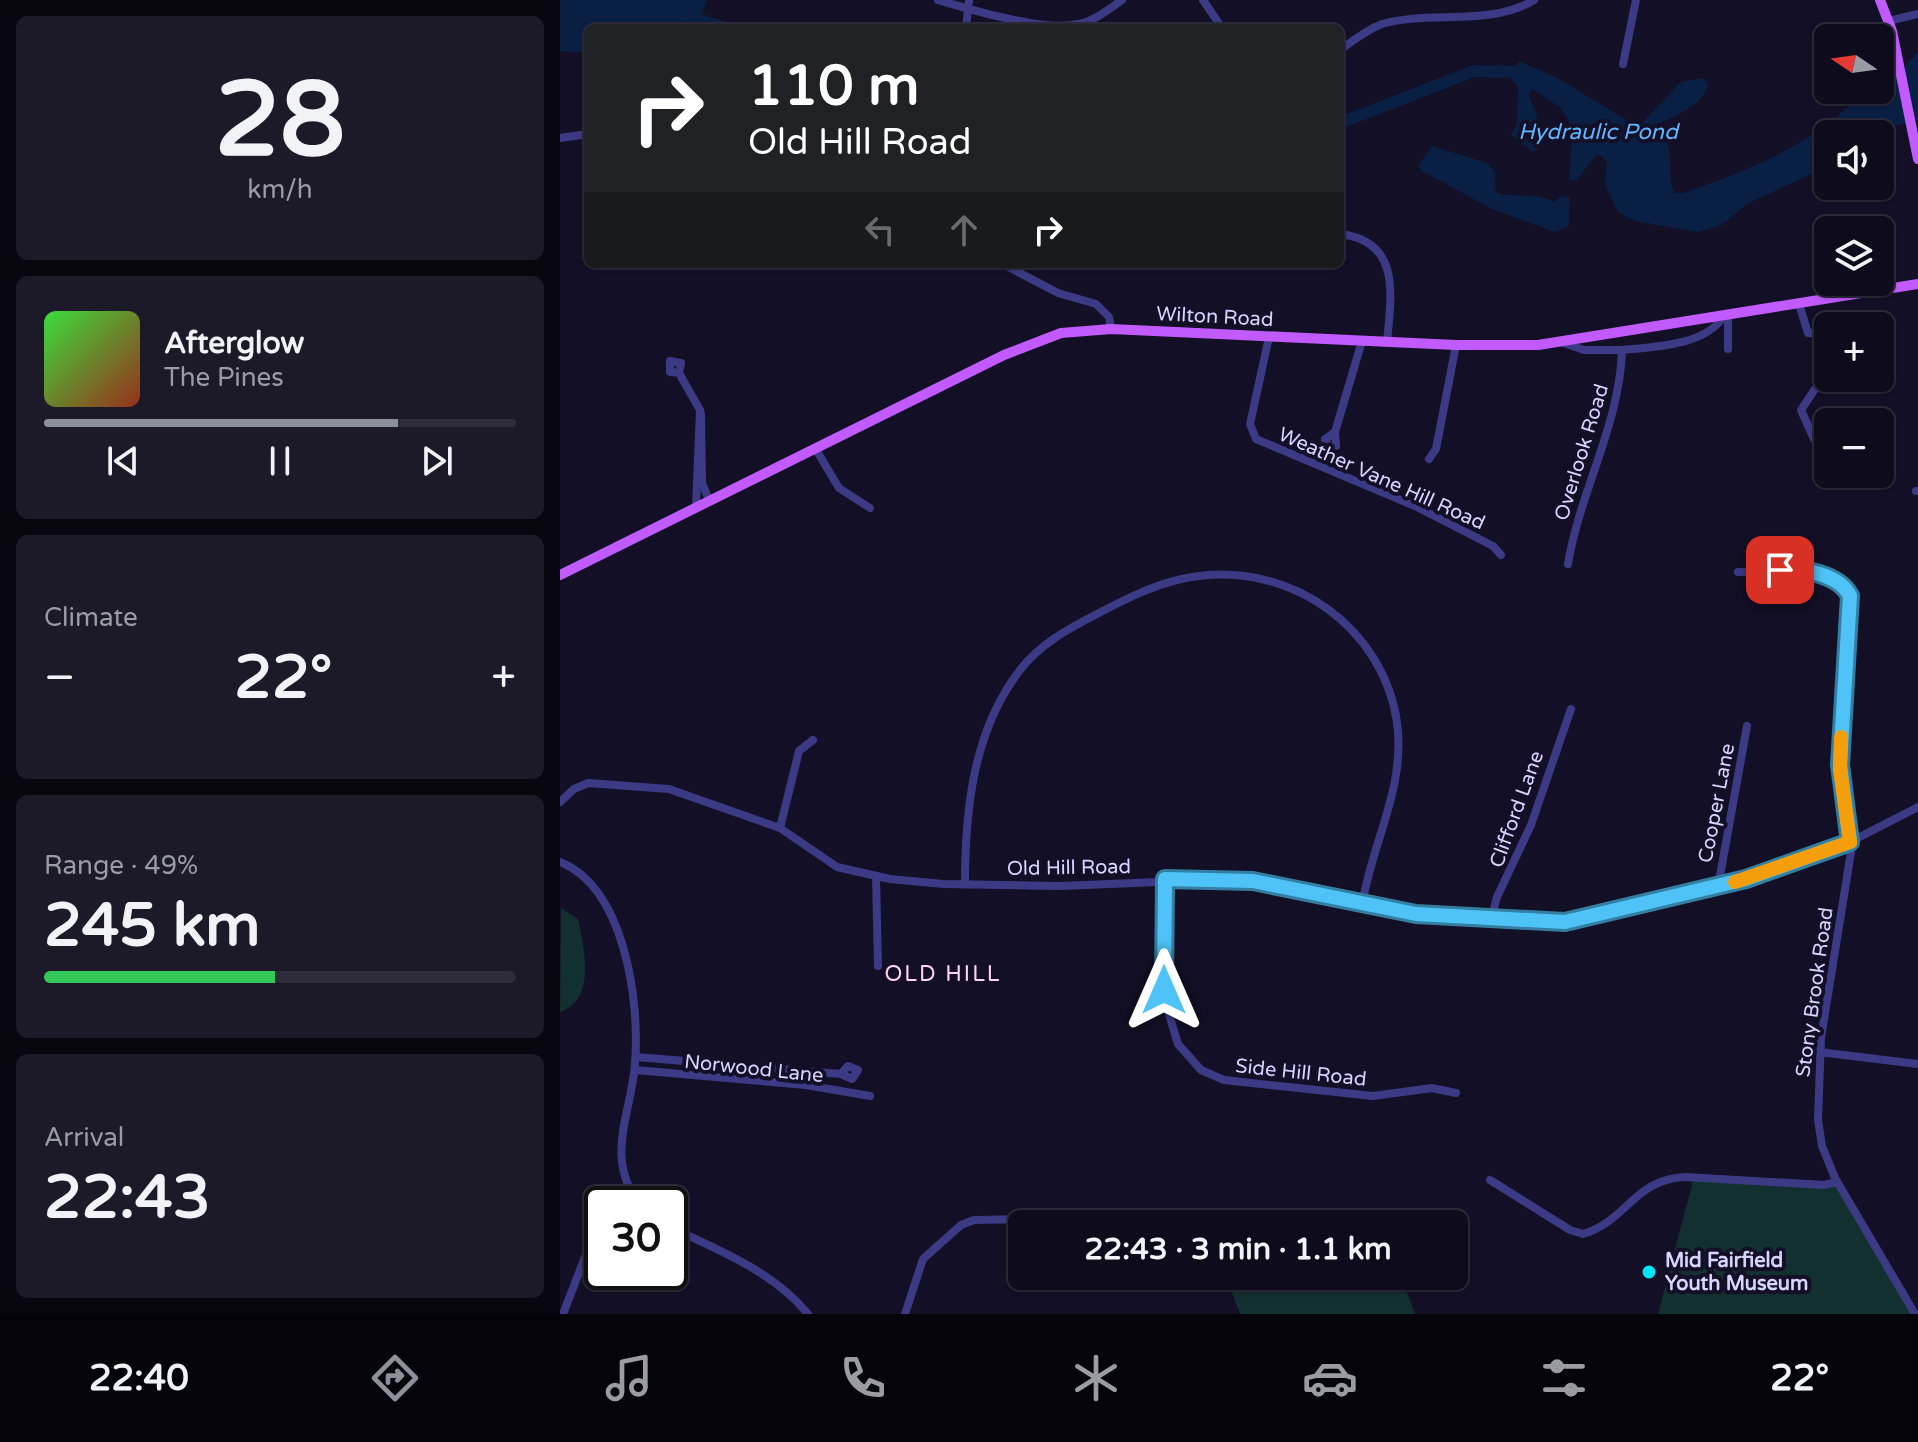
<!DOCTYPE html>
<meta charset="utf-8">
<style>
body{margin:0;font-family:"Varela Round",sans-serif;background:#1c1929;color:#f1f3f6;height:100vh;display:flex;flex-direction:column;font-size:30px;white-space:nowrap}
*{box-sizing:border-box;margin:0}
p{font-size:26px;color:#9b9ba3}
.icon{flex:none;width:44px;height:44px;fill:none;stroke:currentColor;stroke-width:2;stroke-linecap:round;stroke-linejoin:round}
.map{position:relative;flex:1;overflow:hidden}
.details{display:flex;flex-direction:column;gap:16px;padding:16px;background:#08060f;width:560px}
.details>*{flex:none}
.guide{position:absolute;left:24px;top:24px;width:760px;height:244px;border-radius:12px;box-shadow:0 2px 6px #0004,0 0 0 2px #2e2b3b;background:#202124;color:#fff;overflow:hidden}
.needle{width:52px;rotate:283deg}
.buttons{position:absolute;left:1254px;top:24px;display:grid;gap:16px}
.buttons a{display:grid;place-items:center;width:80px;height:80px;border-radius:12px;background:#0e0b1c;box-shadow:0 2px 6px #0004,0 0 0 2px #2e2b3b;font-size:40px}
.speed{position:absolute;left:24px;top:1186px;display:flex;gap:16px;font-size:40px;font-weight:700;text-align:center}
.speed>*{display:grid;place-content:center;width:104px;height:104px;border-radius:50%;background:#0e0b1c;box-shadow:0 2px 6px #0004,0 0 0 2px #2e2b3b;line-height:1}
.speed .limit{border:4px solid #111;border-radius:12px;background:#fff;color:#111}
.pin{position:absolute;display:grid;place-items:center;width:68px;height:68px;color:#fff;margin:-34px;border-radius:16px;box-shadow:0 4px 12px #0006}
.me{position:absolute;width:88px;margin:-44px;rotate:0deg;stroke-linejoin:round;filter:drop-shadow(0 0 6px #0008)}
.turn{display:flex;align-items:center;gap:28px;height:168px;padding:0 32px;font-size:36px}
.turn .icon{width:104px;height:104px;stroke-width:2.5}
.turn b{display:block;font-size:56px;line-height:68px}
.lanes{display:flex;align-items:center;height:76px;padding:0 32px;background:#0003;justify-content:center;gap:40px;direction:ltr}
.lanes .off{opacity:.35}
.big{font-size:60px;font-weight:700;line-height:1.1}
.details .widget{flex:1;display:flex;flex-direction:column;justify-content:center;gap:12px;min-width:0;padding:0 28px;border-radius:12px;background:#1c1929}
.details .dial{align-items:center;gap:0}
.dial b{font-size:104px;line-height:1}
.song{display:flex;align-items:center;gap:24px}
.cover{width:96px;height:96px;border-radius:12px;background:linear-gradient(135deg,hsl(120 70% 55%),hsl(10 70% 35%))}
.played{height:8px;border-radius:4px;background:linear-gradient(90deg,#8c9099 75%,#2e2b3b 75%)}
.keys{display:flex;justify-content:space-around;direction:ltr}
.heat{display:flex;justify-content:space-between;align-items:center;font-size:44px;direction:ltr}
.charge{height:12px;border-radius:6px;background:linear-gradient(90deg,#34c759 49%,#2e2b3b 0)}
.trip{position:absolute;left:448px;top:1210px;width:460px;height:80px;border-radius:12px;background:#0e0b1c;box-shadow:0 2px 6px #0004,0 0 0 2px #2e2b3b;font-weight:700;line-height:80px;text-align:center}
.dock{display:flex;height:128px;justify-content:space-around;align-items:center;background:#06040b;color:#9b9ba3}
.dock .icon{width:56px;height:56px}
.dock .selected{color:#8c9099}
.dock b{font-size:36px;color:#f1f3f6}
main{display:flex;flex:1;min-height:0}
.map>svg:first-child{display:block}
.green{fill:#12302f}
.water{fill:#0a1f44}
.lines{fill:none;stroke-linecap:round;stroke-linejoin:round}
.river{stroke:#0a1f44;stroke-width:12}
.minor{stroke:#3d3a85;stroke-width:8}
.major{stroke:#c25bff;stroke-width:10}
.route-casing{stroke:#337fa1;stroke-width:20}
.route{stroke:#4fc3f7;stroke-width:14}
.slow{stroke:#f59e0b;stroke-width:14}
.poi-dot{fill:#00e5ff;stroke:#130f26;stroke-width:3}
.labels{text-anchor:middle;stroke-width:8;stroke-linejoin:round;paint-order:stroke}
.street-label{font-size:20px;fill:#d9d4ff;stroke:#130f26}
.poi-label{font-size:20px;font-weight:bold;fill:#d9d4ff;stroke:#130f26;text-anchor:start}
.water-label{font-size:22px;font-style:italic;fill:#62b6ff;stroke:#130f26}
.neighbourhood-label{font-size:22px;letter-spacing:2px;fill:#ffd6f0;stroke:#130f26}
</style>
<main>
<section class="details">
<div class="widget dial"><b>28</b><p>km/h</p></div>
<div class="widget">
<div class="song"><i class="cover"></i><div><b>Afterglow</b><p>The Pines</p></div></div>
<div class="played"></div>
<div class="keys"><svg class="icon" aria-label="previous" viewBox="0 0 24 24"><path d="M18 5L8 12l10 7zM5 5v14"/></svg><svg class="icon" aria-label="pause" viewBox="0 0 24 24"><path d="M8 5v14M16 5v14"/></svg><svg class="icon" aria-label="next" viewBox="0 0 24 24"><path d="M6 5l10 7-10 7zM19 5v14"/></svg></div>
</div>
<div class="widget"><p>Climate</p>
<div class="heat"><a>−</a><b class="big">22°</b><a>+</a></div>
</div>
<div class="widget"><p>Range · 49%</p><b class="big">245 km</b><div class="charge"></div></div>
<div class="widget"><p>Arrival</p><b class="big">22:43</b></div>
</section>
<div class="map">
<svg width="1358" height="1314" viewBox="0 0 1358 1314">
<rect width="100%" height="100%" fill="#130f26"/>
<!-- green -->
<g class="green">
<path d="M 1,908 L 18,919 C 24,947 37,1000 0,1012 Z"/>
<polygon points="1134,1177 1277,1184 1354,1314 1098,1314"/>
<polygon points="666,1276 841,1276 855,1314 680,1314"/>
</g>
<!-- water -->
<g class="water">
<polygon points="0,0 147,0 138,26 133,28 28,28 28,52 24,53 0,51"/>
<path d="M 1358,52 L 1358,120 L 1305,134 L 1268,134 L 1268,165 L 1264,168 L 1187,204 L 1162,225 L 1138,232 L 1075,221 L 1058,212 L 1045,185 L 1047,163 L 1040,155 L 1036,155 L 1017,180 L 1009,181 L 1013,128 L 1001,108 L 971,88 L 969,96 L 976,112 L 983,146 L 973,152 L 951,135 L 957,123 L 958,86 L 951,80 L 958,61 L 996,77 L 1078,127 L 1121,82 L 1144,78 L 1148,86 C 1139,110 1109,118 1090,127 C 1093,131 1098,131 1101,134 C 1117,149 1105,176 1115,193 L 1123,193 C 1187,171 1251,146 1298,97 L 1296,92 L 1325,88 Z"/>
<path d="M 872,146 L 927,163 L 935,172 L 936,193 C 955,198 978,192 994,202 L 1001,196 L 1010,198 L 1009,226 L 995,232 L 932,209 L 862,171 L 858,166 Z"/>
</g>
<g class="lines">
<!-- river -->
<g class="river">
<polyline points="127,16 166,28"/>
<polyline points="780,123 914,71 967,72"/>
</g>
<!-- minor -->
<g class="minor">
<path d="M 378,0 C 412,10 485,32 519,24 C 535,21 549,9 562,0"/>
<polyline points="643,0 662,28"/>
<polyline points="1329,21 1358,14"/>
<polyline points="406,28 409,0"/>
<path d="M 780,50 C 794,40 806,30 822,24 C 870,10 930,27 974,0"/>
<polyline points="1063,64 1076,0"/>
<polyline points="0,138 28,134"/>
<path d="M 780,234 C 842,241 831,297 827,342"/>
<polyline points="443,264 498,293 536,304 549,317 551,329"/>
<polyline points="1239,304 1248,333 1268,335"/>
<polyline points="709,337 690,424 696,439 855,506 933,546 941,555"/>
<path d="M 1001,342 L 1024,350 L 1062,350 C 1060,424 1020,491 1008,564"/>
<polyline points="1168,349 1168,316"/>
<path d="M 1062,350 C 1092,347 1145,346 1163,317"/>
<polyline points="119,373 110,372 110,361 121,363 119,373 140,410 136,506"/>
<polyline points="141,414 142,483 149,500"/>
<polyline points="775,432 765,439 768,447 776,446 775,432 802,341"/>
<polyline points="1254,439 1241,410 1255,389 1274,378"/>
<polyline points="255,448 279,488 310,508"/>
<polyline points="869,459 876,449 896,345"/>
<polyline points="1356,491 1358,491"/>
<path d="M 1178,572 C 1210,572 1272,559 1290,596 L 1280,765 L 1291,852 L 1261,1038 L 1258,1120 L 1262,1146 L 1275,1178 L 1355,1314"/>
<polyline points="0,802 14,789 28,783 109,789 220,828 277,867 330,879 383,884 500,886 673,879 846,913 989,923 1024,920 1202,875 1290,842 1358,807"/>
<polyline points="220,828 239,751 253,740"/>
<path d="M 0,862 C 65,888 80,1002 75,1063 C 72,1113 43,1158 80,1204"/>
<polyline points="316,877 318,966"/>
<polyline points="605,879 607,1008 618,1044 641,1070 664,1080 813,1096 872,1088 896,1093"/>
<path d="M 405,884 C 405,810 413,731 460,670 C 480,644 508,629 537,614 C 569,597 603,580 639,576 C 733,564 823,628 837,722 C 846,788 812,842 802,905"/>
<polyline points="1158,887 1187,726"/>
<polyline points="931,920 937,897 971,825 1011,709"/>
<polyline points="1259,1052 1358,1064"/>
<polyline points="76,1057 281,1074 292,1079 298,1070 288,1066 281,1074"/>
<polyline points="75,1070 246,1085 310,1096"/>
<path d="M 930,1180 L 1010,1230 L 1023,1234 C 1066,1222 1074,1179 1125,1177 L 1264,1185 L 1277,1182"/>
<polyline points="60,1204 71,1191"/>
<path d="M 110,1227 C 158,1250 213,1271 248,1314"/>
<polyline points="3,1314 25,1257 42,1231"/>
<polyline points="345,1314 363,1259 401,1225 414,1220 467,1219 484,1224"/>
</g>
<!-- major -->
<g class="major">
<polyline points="1320,0 1332,31 1358,159"/>
<polyline points="0,575 444,355 501,333 551,329 896,345 978,345 1358,284"/>
</g>
</g>
<g class="lines">
<!-- route casing -->
<g class="route-casing">
<path id="route" d="M 604,990 L 605,879 L 693,881 L 856,914 L 1005,922 L 1186,879 L 1290,842 L 1280,765 L 1290,596 C 1279,574 1243,568 1220,570"/>
</g>
<!-- route -->
<use href="#route" class="route"/>
<!-- slow -->
<polyline class="slow" points="1175,882 1290,842 1280,769 1281,737"/>
</g>
<!-- markers -->
<circle class="poi-dot" cx="1089" cy="1272" r="8"/>
<g class="labels">
<!-- street labels -->
<g class="street-label">
<text transform="translate(655 316) rotate(3)" y="7">Wilton Road</text>
<text transform="translate(1021 452) rotate(-73)" y="7">Overlook Road</text>
<text transform="translate(822 478) rotate(24)" y="7">Weather Vane Hill Road</text>
<text transform="translate(1156 803) rotate(-79)" y="7">Cooper Lane</text>
<text transform="translate(956 809) rotate(-70)" y="7">Clifford Lane</text>
<text transform="translate(509 867) rotate(-1)" y="7">Old Hill Road</text>
<text transform="translate(1254 992) rotate(-82)" y="7">Stony Brook Road</text>
<text transform="translate(194 1068) rotate(6)" y="7">Norwood Lane</text>
<text transform="translate(741 1072) rotate(6)" y="7">Side Hill Road</text>
</g>
<!-- poi labels -->
<g class="poi-label">
<text x="1105" y="1267">Mid Fairfield<tspan x="1105" dy="23">Youth Museum</tspan></text>
</g>
<!-- water labels -->
<g class="water-label">
<text x="1038" y="139">Hydraulic Pond</text>
</g>
<!-- neighbourhood labels -->
<g class="neighbourhood-label">
<text x="383" y="981">OLD HILL</text>
</g>
</g>
</svg>
<div class="buttons">
<a><svg class="needle" viewBox="-14 -14 28 28"><path d="M0-13l5 13h-10z" fill="#e53935"/><path d="M0 13l5-13h-10z" fill="#9b9ba3"/></svg></a>
<a><svg class="icon" aria-label="sound" viewBox="0 0 24 24"><path d="M4 9h4l5-4v14l-5-4H4zM17 9q2 3 0 6"/></svg></a>
<a><svg class="icon" aria-label="layers" viewBox="0 0 24 24"><path d="M12 4l9 5-9 5-9-5zM3 14l9 5 9-5"/></svg></a>
<a>+</a>
<a>−</a>
</div>
<div class="speed"><div class="limit">30</div></div>
<div class="pin" style="left:1220px;top:570px;background:#d93025"><svg class="icon" aria-label="arrive" viewBox="0 0 24 24"><path d="M6 21V4h12l-3 4 3 4H6"/></svg></div>
<svg class="me" style="left:604px;top:990px" viewBox="-20 -20 40 40"><path d="M0-17L14 15 0 8-14 15z" fill="#4fc3f7" stroke="#fff" stroke-width="4"/></svg>
<div class="trip">22:43 · 3 min · 1.1 km</div>
<div class="guide">
<div class="turn"><svg class="icon" aria-label="right" viewBox="0 0 24 24"><path d="M7 20v-9h11M14 6l5 5-5 5"/></svg><div><b>110 m</b>Old Hill Road</div></div>
<div class="lanes"><svg class="icon off" aria-label="left" viewBox="0 0 24 24"><path d="M17 20v-9H6M10 6l-5 5 5 5"/></svg><svg class="icon off" aria-label="ahead" viewBox="0 0 24 24"><path d="M12 20V5M6 11l6-6 6 6"/></svg><svg class="icon" aria-label="right" viewBox="0 0 24 24"><path d="M7 20v-9h11M14 6l5 5-5 5"/></svg></div>
</div>
</div>
</main>
<nav class="dock">
<b>22:40</b>
<svg class="icon selected" aria-label="directions" viewBox="0 0 24 24"><path d="M12 3l9 9-9 9-9-9zM9 14v-3h6M13 9l2 2-2 2"/></svg>
<svg class="icon" aria-label="music" viewBox="0 0 24 24"><path d="M9 18V5l10-2v13"/><circle cx="6" cy="18" r="3"/><circle cx="16" cy="16" r="3"/></svg>
<svg class="icon" aria-label="phone" viewBox="0 0 24 24"><path d="M5 4h4l2 5-3 2q2 4 5 5l2-3 5 2v4C11 20 4 13 5 4z"/></svg>
<svg class="icon" aria-label="climate" viewBox="0 0 24 24"><path d="M12 3v18M4 7l16 10M4 17L20 7"/></svg>
<svg class="icon" aria-label="car" viewBox="0 0 24 24"><path d="M5 17H2v-5l4-1 3-4h7l3 4 3 1v5h-3M9 17h6M6 11h13"/><circle cx="7" cy="17" r="2"/><circle cx="17" cy="17" r="2"/></svg>
<svg class="icon" aria-label="filters" viewBox="0 0 24 24"><path d="M4 7h16M4 17h16"/><circle cx="9" cy="7" r="2"/><circle cx="15" cy="17" r="2"/></svg>
<b>22°</b>
</nav>
